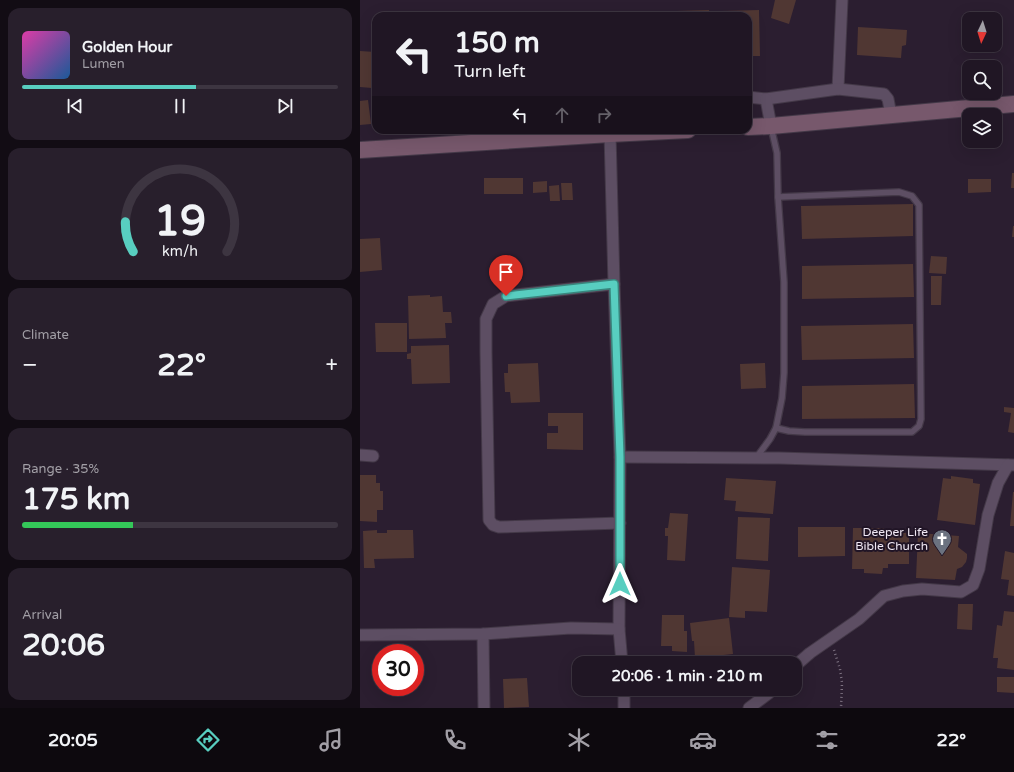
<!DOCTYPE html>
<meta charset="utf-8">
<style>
body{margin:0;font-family:"Varela Round",sans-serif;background:#281f2c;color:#f1f3f6;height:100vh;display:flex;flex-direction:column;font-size:15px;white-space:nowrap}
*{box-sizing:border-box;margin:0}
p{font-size:13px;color:#a29fa6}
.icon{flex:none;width:22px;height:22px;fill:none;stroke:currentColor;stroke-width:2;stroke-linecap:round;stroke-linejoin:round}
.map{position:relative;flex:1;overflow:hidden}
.sheet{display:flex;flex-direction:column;gap:8px;padding:8px;background:#120c14;width:360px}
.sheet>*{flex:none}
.hud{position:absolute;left:12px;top:12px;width:380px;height:122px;border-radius:12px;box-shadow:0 4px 16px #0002,0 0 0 1px #3d3541;background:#201624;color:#f1f3f6;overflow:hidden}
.needle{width:26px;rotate:184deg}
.buttons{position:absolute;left:602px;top:12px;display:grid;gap:8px}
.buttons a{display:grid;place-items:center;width:40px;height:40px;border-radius:8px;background:#201624;box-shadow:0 4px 16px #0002,0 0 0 1px #3d3541;font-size:20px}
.speed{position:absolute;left:12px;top:644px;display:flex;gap:8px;font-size:20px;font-weight:700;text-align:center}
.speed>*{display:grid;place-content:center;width:52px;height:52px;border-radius:50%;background:#201624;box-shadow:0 4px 16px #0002,0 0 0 1px #3d3541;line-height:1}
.speed .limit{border:6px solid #d22;background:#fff;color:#111}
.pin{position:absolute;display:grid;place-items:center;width:34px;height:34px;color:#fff;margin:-41px -17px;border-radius:50% 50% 50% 0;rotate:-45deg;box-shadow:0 0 4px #0007}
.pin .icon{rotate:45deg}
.me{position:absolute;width:44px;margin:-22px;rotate:0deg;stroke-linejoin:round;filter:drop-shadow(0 0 3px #0008)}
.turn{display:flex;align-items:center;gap:14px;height:84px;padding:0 16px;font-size:18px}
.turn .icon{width:52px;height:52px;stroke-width:2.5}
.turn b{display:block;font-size:28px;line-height:34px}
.lanes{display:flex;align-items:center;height:38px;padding:0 16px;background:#0003;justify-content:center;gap:20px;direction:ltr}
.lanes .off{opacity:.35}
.big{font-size:30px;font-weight:800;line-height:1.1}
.sheet .card{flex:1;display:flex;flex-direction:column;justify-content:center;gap:6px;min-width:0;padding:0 14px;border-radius:12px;background:#281f2c}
.sheet .dial{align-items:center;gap:0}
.dial svg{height:104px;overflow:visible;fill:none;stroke:#3d3541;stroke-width:7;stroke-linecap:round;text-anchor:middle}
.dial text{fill:#f1f3f6;stroke:none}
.song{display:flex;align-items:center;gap:12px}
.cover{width:48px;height:48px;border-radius:6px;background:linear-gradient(135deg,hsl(320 70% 55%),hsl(210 70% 35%))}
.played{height:4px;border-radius:2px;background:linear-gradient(90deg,#58cec0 55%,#3d3541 55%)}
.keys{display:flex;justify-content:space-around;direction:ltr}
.heat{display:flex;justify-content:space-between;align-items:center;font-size:22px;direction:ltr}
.charge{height:6px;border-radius:3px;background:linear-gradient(90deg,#34c759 35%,#3d3541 0)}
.trip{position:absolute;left:212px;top:656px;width:230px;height:40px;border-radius:12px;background:#201624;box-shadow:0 4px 16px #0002,0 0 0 1px #3d3541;font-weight:800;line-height:40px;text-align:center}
.menu{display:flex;height:64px;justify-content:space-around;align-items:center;background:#0d090e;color:#a29fa6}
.menu .icon{width:28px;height:28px}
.menu .on{color:#58cec0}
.menu b{font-size:18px;color:#f1f3f6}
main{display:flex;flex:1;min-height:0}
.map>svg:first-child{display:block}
.building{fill:#503733}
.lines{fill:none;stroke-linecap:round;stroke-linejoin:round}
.lane-casing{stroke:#443948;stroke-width:8}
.street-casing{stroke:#443948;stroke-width:13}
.secondary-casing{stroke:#443948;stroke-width:18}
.path{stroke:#7d7281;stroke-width:2.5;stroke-dasharray:1 3;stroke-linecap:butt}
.lane{stroke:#5d4e63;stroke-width:5.5}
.street{stroke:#5d4e63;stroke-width:11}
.secondary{stroke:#77586c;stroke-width:16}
.route-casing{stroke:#39867d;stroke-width:10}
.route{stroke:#58cec0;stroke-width:7}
.labels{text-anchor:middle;stroke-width:4;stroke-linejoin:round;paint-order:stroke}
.poi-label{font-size:12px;fill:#f0e8f4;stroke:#211526;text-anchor:end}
</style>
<main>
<section class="sheet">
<div class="card">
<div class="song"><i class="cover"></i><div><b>Golden Hour</b><p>Lumen</p></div></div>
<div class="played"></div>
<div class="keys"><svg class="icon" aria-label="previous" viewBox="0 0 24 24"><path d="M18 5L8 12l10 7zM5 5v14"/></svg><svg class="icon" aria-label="pause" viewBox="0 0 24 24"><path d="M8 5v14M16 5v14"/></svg><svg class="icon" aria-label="next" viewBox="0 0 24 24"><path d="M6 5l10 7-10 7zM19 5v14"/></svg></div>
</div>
<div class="card dial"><svg viewBox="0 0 100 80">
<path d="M14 69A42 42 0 1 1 86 69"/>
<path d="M14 69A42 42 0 0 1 8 46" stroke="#58cec0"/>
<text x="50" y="56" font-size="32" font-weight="700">19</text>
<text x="50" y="72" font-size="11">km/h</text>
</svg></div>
<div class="card"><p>Climate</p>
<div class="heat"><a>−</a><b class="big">22°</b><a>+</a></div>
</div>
<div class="card"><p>Range · 35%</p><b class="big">175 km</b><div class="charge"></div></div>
<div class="card"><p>Arrival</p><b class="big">20:06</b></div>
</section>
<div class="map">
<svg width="654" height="708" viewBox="0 0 654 708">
<rect width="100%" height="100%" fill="#2b1e30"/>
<!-- building -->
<g class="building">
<polygon points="415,0 436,0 429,24 411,18"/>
<polygon points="349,10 349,16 316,16 316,11"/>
<polygon points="399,10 400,56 388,56 388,16 361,16 361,11"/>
<polygon points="498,27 547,30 546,45 542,46 541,58 497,55"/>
<polygon points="0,51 15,52 12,88 0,87"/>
<polygon points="8,100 11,124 0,125 0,101"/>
<polygon points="652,173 654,173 654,188 651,188"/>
<rect x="124" y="178" width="39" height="16"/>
<polygon points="608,179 631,179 631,192 608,193"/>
<polygon points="187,181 187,192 173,193 173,182"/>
<polygon points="201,183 212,183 213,200 202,200"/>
<polygon points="199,185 200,201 190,201 189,186"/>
<polygon points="553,204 553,236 442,239 441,206"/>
<polygon points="653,226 654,226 654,237 652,237"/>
<polygon points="20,238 22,270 0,272 0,239"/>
<polygon points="571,256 587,257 586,274 569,273"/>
<polygon points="553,264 554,297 442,299 442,266"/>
<polygon points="571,276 582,276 581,305 571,305"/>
<polygon points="70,295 70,297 82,296 83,312 91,312 92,323 85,323 86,338 49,339 48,296"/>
<polygon points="15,323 47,323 47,352 16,352"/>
<polygon points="553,324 554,358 442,360 441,326"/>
<polygon points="89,345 90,383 52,384 51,359 47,359 47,354 51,353 51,346"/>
<polygon points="178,363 180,402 151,403 150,392 145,392 144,373 148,373 148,364"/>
<polygon points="405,363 406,388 381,389 380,364"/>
<polygon points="554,384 555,418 442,419 442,386"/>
<polygon points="644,407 654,408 654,433 648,432 651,413 644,412"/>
<polygon points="188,413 223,413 223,450 187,449 187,433 198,433 198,426 188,426"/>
<polygon points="0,475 16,475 16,483 20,483 20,491 23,491 23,510 17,510 17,522 0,521"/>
<polygon points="591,476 613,479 613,483 620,484 615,525 577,520 583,478 591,479"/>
<polygon points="366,478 416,481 413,514 375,511 376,501 364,500"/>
<polygon points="653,492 654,492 654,526 650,526"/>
<polygon points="310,513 328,514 325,561 307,560 308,536 305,536 305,528 308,528"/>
<polygon points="378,517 410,518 408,561 376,559"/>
<polygon points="438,527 485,527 485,556 438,557"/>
<polygon points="493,528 524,528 524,532 549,533 549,564 528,564 528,568 523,568 522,574 504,573 504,569 492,569"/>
<polygon points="17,530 17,533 27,533 27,530 53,530 54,558 14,559 15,568 4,568 3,531"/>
<polygon points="558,533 599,536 598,547 607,554 607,558 606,562 602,567 597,569 595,580 556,578"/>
<polygon points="645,551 654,553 654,596 647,595 649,580 641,579"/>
<polygon points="372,567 410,570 407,612 385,611 385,618 369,617"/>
<polygon points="598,604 613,604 612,630 597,629"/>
<polygon points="644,611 654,612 654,670 637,668 638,658 633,658 637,625 642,626"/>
<polygon points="302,615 324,615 324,631 327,631 327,652 312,651 312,646 301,646"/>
<polygon points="369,618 373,654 335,658 334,641 332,641 330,623"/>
<polygon points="637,677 654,677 654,693 637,692"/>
<polygon points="167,678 169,707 144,708 143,679"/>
</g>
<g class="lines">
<!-- lane casing -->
<g class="lane-casing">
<g id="lane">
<polyline points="416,428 429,431 445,432 552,432 559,426 561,419 559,205 552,196 539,192 418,197"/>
<polyline points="396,458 410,439 416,428 422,398 424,373 424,282 418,197 417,153 411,127"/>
</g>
</g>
<!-- street casing -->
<g class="street-casing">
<g id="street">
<polyline points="478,89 482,0"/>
<polyline points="388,97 406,99 478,89 524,94 528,99 531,115"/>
<polyline points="406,99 411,126"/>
<polyline points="250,134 254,284 260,457 259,629 262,663"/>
<polyline points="254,284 146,296 133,304 126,319 126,352 129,520 133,525 139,527 260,523"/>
<polyline points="0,455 13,456"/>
<polyline points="260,457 419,458 654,465"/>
<polyline points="123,634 124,708"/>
<polyline points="0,635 123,634 211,628 259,629"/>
<polyline points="435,666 450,653 499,619 524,596 543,591 562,589 601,592 613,585 619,569 628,515 638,483 648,465"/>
<polyline points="264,689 264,708"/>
<polyline points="389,708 409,693 413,689"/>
</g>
</g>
<!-- secondary casing -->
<g class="secondary-casing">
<g id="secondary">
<polyline points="388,127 411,126 654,104"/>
<polyline points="0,150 250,134 328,130"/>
</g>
</g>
<!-- path -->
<polyline class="path" points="474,650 480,669 482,683 481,708"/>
<!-- lane -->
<use href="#lane" class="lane"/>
<!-- street -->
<use href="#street" class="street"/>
<!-- secondary -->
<use href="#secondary" class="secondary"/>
</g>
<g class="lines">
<!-- route casing -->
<g class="route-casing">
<polyline id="route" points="146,296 254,284 260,457 260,584"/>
</g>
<!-- route -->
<use href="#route" class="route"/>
</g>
<!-- icons -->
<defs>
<g id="church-pin" transform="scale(1)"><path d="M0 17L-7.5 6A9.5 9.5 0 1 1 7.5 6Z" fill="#6b7280" stroke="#211526"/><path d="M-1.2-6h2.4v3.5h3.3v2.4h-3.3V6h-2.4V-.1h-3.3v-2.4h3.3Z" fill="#fff"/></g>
</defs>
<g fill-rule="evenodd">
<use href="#church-pin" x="582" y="539"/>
</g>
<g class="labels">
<!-- poi labels -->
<g class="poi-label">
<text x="568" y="536">Deeper Life<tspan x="568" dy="14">Bible Church</tspan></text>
</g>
</g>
</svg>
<div class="buttons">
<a><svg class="needle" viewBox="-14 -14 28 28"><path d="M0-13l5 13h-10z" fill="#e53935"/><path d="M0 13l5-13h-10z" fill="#a29fa6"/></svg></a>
<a><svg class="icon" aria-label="search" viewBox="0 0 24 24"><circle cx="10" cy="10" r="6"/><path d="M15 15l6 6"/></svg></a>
<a><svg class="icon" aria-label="layers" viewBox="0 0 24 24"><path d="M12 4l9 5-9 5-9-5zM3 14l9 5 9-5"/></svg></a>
</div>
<div class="speed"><div class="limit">30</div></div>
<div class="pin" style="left:146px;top:296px;background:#d93025"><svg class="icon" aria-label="arrive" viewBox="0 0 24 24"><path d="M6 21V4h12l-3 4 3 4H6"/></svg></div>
<svg class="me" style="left:260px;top:584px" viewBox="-20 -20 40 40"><path d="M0-17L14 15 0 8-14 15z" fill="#58cec0" stroke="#fff" stroke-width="4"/></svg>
<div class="trip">20:06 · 1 min · 210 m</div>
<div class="hud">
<div class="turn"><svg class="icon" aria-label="left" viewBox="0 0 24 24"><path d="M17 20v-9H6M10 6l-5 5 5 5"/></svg><div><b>150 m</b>Turn left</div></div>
<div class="lanes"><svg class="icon" aria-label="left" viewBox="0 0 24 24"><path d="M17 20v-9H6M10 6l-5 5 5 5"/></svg><svg class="icon off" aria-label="ahead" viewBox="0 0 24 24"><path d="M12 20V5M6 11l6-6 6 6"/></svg><svg class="icon off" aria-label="right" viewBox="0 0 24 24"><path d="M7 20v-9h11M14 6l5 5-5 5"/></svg></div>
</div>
</div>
</main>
<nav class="menu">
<b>20:05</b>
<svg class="icon on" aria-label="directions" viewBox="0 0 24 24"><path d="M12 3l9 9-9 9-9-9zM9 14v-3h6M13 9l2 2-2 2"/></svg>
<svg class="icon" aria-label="music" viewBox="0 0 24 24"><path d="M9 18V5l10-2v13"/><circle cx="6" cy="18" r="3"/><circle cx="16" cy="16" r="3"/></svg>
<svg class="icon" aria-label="phone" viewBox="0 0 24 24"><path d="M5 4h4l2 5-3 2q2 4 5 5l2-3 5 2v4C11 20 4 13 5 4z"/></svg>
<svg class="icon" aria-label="climate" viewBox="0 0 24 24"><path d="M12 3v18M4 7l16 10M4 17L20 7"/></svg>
<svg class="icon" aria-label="car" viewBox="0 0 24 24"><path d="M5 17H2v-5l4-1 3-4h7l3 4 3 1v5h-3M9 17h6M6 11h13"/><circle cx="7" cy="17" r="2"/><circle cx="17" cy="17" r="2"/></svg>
<svg class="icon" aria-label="filters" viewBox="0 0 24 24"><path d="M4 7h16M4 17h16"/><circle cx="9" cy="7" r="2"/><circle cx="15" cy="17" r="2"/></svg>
<b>22°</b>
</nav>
